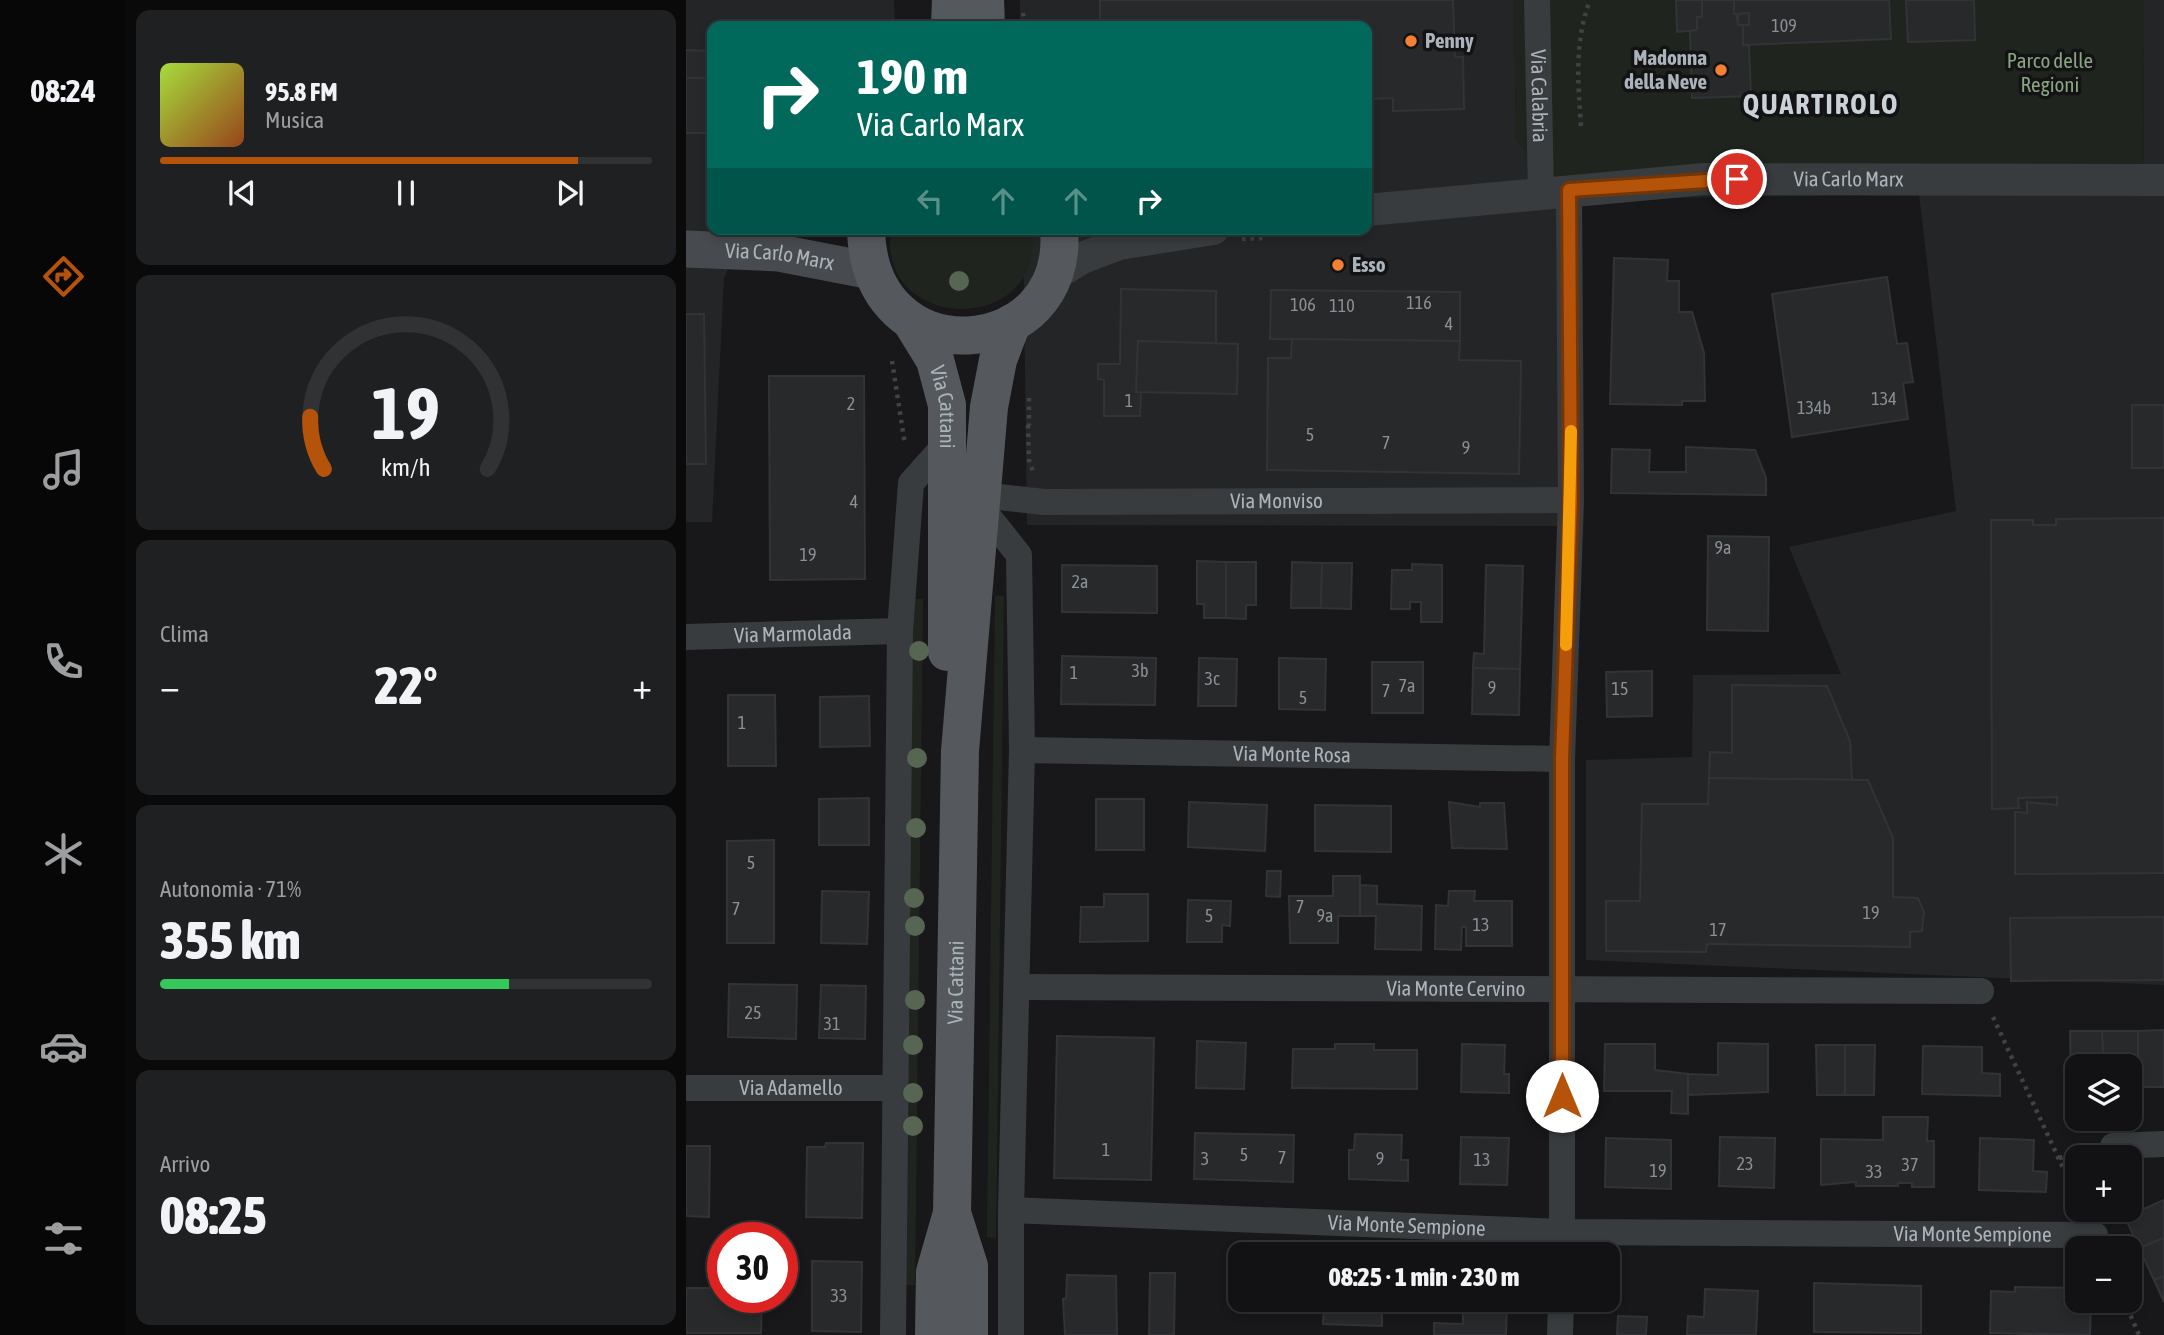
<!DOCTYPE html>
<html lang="it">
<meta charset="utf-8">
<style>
body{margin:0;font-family:"Asap Condensed",sans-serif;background:#1f2022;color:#f1f3f6;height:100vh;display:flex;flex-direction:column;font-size:26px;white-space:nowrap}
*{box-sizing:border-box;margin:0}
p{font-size:23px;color:#9c9ea0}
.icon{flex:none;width:38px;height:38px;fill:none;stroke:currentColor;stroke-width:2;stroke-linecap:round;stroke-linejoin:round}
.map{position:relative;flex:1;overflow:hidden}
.details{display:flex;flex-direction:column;gap:10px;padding:10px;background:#0a0a0b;width:560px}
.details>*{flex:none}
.banner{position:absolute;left:21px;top:21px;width:665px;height:214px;border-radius:14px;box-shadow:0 4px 10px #0003,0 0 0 2px #313234;background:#00695c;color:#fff;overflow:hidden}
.fabs{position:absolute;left:1379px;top:1054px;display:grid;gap:14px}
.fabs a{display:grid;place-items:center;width:77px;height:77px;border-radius:14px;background:#121214;box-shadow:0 4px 10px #0003,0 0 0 2px #313234;font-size:35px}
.speed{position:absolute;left:21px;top:1222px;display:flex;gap:14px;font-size:35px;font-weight:700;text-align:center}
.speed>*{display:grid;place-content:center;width:91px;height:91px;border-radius:50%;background:#121214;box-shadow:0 4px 10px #0003,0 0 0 2px #313234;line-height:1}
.speed .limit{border:10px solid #d22;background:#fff;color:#111}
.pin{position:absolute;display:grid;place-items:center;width:60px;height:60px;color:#fff;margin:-30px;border:4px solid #fff;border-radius:50%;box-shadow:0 2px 7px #0007}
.me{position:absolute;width:77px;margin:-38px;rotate:0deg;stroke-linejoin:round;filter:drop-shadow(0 0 5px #0008)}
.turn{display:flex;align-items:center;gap:24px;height:147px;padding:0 35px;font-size:32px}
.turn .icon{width:91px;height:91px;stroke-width:2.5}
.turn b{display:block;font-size:49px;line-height:60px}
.lanes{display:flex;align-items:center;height:66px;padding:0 35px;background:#0003;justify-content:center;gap:35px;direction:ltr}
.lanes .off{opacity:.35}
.big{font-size:52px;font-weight:800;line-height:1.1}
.details .card{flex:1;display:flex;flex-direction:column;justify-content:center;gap:10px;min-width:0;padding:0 24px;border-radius:14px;background:#1f2022}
.details .dial{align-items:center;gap:0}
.dial svg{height:182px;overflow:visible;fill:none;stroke:#313234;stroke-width:7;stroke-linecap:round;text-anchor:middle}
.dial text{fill:#f1f3f6;stroke:none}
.song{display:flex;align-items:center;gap:21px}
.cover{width:84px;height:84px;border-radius:10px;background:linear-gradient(135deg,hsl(80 70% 55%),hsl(20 70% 35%))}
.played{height:7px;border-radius:4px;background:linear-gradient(90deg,#b45309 85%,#313234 85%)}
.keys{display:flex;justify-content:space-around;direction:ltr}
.heat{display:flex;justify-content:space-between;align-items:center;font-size:38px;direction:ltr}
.charge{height:10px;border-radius:5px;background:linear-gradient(90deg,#34c759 71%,#313234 0)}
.trip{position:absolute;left:542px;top:1242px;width:392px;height:70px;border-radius:14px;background:#121214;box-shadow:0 4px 10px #0003,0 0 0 2px #313234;font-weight:800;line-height:70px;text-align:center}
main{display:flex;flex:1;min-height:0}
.dock{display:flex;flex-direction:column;width:126px;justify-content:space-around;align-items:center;background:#070708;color:#9c9ea0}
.dock .icon{width:49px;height:49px}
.dock .active{color:#b45309}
.dock b{font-size:32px;color:#f1f3f6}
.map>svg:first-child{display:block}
.built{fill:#242527}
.green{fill:#1f251e}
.building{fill:#28292b;stroke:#323336;stroke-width:2}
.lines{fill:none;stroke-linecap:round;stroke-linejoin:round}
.path{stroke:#3f4346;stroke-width:4.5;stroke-dasharray:3.5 5;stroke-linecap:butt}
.minor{stroke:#393c3f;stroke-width:26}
.tertiary{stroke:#393c3f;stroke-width:32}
.secondary{stroke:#474b4f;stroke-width:37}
.primary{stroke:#55595e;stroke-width:38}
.tree{fill:#566653}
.route-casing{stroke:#753606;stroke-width:18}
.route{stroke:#b45309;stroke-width:12}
.slow{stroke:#f59e0b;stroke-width:12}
.poi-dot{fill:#f57f35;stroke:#131315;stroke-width:2.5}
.labels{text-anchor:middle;stroke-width:7;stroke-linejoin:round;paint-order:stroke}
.number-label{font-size:18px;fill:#8a9096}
.poi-label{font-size:21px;font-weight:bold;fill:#aab3ba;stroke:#131315;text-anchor:start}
.park-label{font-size:21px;fill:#89a581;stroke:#131315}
.street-label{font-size:21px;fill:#aab3ba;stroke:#131315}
.district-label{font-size:28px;font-weight:bold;letter-spacing:2px;fill:#cbd1d6;stroke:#131315}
</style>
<main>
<nav class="dock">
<b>08:24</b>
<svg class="icon active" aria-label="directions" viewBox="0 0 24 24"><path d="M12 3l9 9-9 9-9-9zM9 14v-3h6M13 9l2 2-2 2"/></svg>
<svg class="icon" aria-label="music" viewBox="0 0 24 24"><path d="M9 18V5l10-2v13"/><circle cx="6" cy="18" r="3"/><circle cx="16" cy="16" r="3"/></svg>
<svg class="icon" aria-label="phone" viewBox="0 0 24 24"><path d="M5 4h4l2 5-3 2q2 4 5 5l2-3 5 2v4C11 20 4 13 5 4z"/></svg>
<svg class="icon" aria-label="climate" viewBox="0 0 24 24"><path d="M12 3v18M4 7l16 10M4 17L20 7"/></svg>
<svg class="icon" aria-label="car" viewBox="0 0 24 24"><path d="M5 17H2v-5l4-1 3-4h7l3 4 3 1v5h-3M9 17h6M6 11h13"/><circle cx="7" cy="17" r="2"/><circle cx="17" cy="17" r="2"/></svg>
<svg class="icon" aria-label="filters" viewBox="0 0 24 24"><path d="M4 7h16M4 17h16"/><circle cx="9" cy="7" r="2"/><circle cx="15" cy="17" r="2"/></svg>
</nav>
<section class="details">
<div class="card">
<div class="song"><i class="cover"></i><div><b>95.8 FM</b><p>Musica</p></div></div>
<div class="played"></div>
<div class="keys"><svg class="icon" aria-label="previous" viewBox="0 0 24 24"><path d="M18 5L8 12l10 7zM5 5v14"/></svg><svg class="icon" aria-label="pause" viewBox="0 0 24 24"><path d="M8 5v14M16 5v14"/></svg><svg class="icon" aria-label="next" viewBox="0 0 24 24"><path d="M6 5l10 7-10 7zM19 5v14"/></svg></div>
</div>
<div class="card dial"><svg viewBox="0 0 100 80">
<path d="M14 69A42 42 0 1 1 86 69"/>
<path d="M14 69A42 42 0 0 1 8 46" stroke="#b45309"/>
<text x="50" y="56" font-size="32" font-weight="700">19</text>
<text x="50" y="72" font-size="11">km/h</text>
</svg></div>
<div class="card"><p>Clima</p>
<div class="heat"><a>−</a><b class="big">22°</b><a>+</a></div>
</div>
<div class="card"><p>Autonomia · 71%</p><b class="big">355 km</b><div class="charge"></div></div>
<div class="card"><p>Arrivo</p><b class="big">08:25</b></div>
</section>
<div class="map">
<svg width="1478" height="1335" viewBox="0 0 1478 1335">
<rect width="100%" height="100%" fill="#18181a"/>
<!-- built -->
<g class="built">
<polygon points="0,0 208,0 209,26 26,26 26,229 62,229 38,277 26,522 0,522"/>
<polygon points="334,0 828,0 830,138 876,200 876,526 341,525 337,229 681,229 681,26 334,26"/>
<polygon points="1457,0 1478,0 1478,985 900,960 900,760 1006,757 1007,675 1155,674 1103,547 1270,511 1233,194 1458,195"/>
</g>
<!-- green -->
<g class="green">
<polygon points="828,0 1457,0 1458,195 1233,194 876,200 830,138"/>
<path d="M 205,229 L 346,229 C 361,337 189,334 205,229 Z"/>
<polygon points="309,596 318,596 310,1238 301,1237"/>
<polygon points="226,599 237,599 229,1285 218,1285"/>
</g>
<!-- building -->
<g class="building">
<polygon points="414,0 767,0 769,57 777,57 778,109 707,111 707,98 681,99 681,26 414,26"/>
<polygon points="990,0 1016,0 1016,17 1011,17 1011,30 991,32"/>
<polygon points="1016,0 1048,0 1052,25 1057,25 1057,45 1063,45 1065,96 1006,98 1004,31 1011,30 1011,17 1016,17"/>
<polygon points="1048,0 1203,0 1205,39 1057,45 1057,25 1063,25 1063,13 1048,14"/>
<polygon points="1220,0 1288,0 1289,40 1222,42"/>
<polygon points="1063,13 1063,25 1052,25 1052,14"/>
<polygon points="0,50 26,51 26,78 0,78"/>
<rect x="0" y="78" width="26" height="55"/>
<polygon points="928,258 982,260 981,281 993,281 993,312 1006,312 1018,353 1019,401 996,401 996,405 924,404"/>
<polygon points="1201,277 1211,344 1221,343 1227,382 1217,383 1222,419 1106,437 1086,294"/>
<polygon points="435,289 530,291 530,344 452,341 450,392 455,392 454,416 418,416 418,380 412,379 412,364 434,364"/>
<polygon points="585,290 774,292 774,341 584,339"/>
<polygon points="0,314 18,314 20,464 0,464"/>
<polygon points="606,339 774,341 773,360 835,361 833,474 581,470 582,358 605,358"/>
<polygon points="452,341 552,344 551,394 450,392"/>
<polygon points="83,376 178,376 179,579 84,580"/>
<rect x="1446" y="405" width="32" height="63"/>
<polygon points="1000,447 1069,450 1080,478 1080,495 925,493 926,449 964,450 963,472 1000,472"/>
<polygon points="1478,518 1478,873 1329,874 1329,812 1341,813 1341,802 1371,805 1371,797 1332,798 1333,808 1306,809 1305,520 1347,520 1347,525 1370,525 1370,519"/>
<polygon points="1022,536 1083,537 1082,631 1021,630"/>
<polygon points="511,561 540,562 540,618 518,618 518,604 511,604"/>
<polygon points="540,562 570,562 570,605 560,605 560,619 540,618"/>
<polygon points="606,562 636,563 635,608 605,608"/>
<polygon points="636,563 666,563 665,609 635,608"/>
<polygon points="726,564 756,565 756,622 735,622 735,602 724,602 724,609 705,609 706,570 726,570"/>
<polygon points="376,565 471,566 471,613 376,612"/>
<polygon points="800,565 837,566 834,669 787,668 788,653 798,654"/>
<polygon points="376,656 470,658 469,705 375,704"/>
<polygon points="513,658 551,659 550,706 512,706"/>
<polygon points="593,658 640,659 639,710 593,709"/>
<rect x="686" y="662" width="51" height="51"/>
<polygon points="787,668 834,669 833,715 786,714"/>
<polygon points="966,671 966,716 921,717 920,672"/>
<polygon points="1046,685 1141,686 1164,741 1166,780 1023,778 1024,752 1046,753"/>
<polygon points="42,695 89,695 90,766 42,766"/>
<polygon points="183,696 184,746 134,747 134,697"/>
<polygon points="1023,778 1182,780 1207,838 1207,897 1232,898 1238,912 1236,931 1224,932 1224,947 1021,944 1020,952 920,951 920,901 954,901 956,804 1022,804"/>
<polygon points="183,798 183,845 133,845 133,799"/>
<rect x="410" y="799" width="48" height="51"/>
<polygon points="503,802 581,805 579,851 502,847"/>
<polygon points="763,802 794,807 794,803 818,803 821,849 766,848"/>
<polygon points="629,805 705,806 705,852 629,851"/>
<polygon points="88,840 88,943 41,943 41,841"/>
<polygon points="581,871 595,871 594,897 580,896"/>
<polygon points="647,876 674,876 674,916 652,916 652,943 604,943 603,896 647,896"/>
<polygon points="674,885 691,886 691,904 736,906 735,950 689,949 690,916 674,916"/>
<polygon points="136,891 183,892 181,944 135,943"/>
<polygon points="763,891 789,891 788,901 826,901 826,946 780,946 780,927 776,927 775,950 749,949 750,905 762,906"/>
<polygon points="418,894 462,894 462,941 394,942 395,907 418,907"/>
<polygon points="502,900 545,901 544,926 536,925 536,942 501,942"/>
<polygon points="1478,917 1478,980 1325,981 1324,918"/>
<polygon points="43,984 111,985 110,1039 42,1037"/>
<polygon points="135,985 180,986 179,1039 133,1038"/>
<polygon points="1478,1030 1478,1087 1452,1087 1452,1031"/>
<polygon points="1384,1031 1416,1031 1418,1066 1391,1066 1391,1087 1385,1087"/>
<polygon points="1416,1031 1452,1031 1452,1087 1444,1087 1444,1066 1418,1066"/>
<polygon points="371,1036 468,1038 465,1180 368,1178"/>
<polygon points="511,1041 560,1043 558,1089 510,1088"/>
<polygon points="1032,1043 1082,1044 1082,1092 1002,1095 1002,1074 1032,1075"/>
<polygon points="649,1044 688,1044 688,1050 731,1050 731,1089 606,1088 607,1049 649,1049"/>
<polygon points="776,1044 819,1045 818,1074 823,1074 823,1093 775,1092"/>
<polygon points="919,1044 969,1044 969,1070 1002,1074 1002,1114 985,1113 986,1091 918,1091"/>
<polygon points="1130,1045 1159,1045 1159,1095 1131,1095"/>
<polygon points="1159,1045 1189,1045 1188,1095 1159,1095"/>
<polygon points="1237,1046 1296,1047 1296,1073 1314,1074 1314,1096 1236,1094"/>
<polygon points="1197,1117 1242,1117 1241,1141 1248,1141 1248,1187 1226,1187 1226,1183 1212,1183 1212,1186 1170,1186 1170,1182 1135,1185 1135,1139 1197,1140"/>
<polygon points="509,1133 608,1135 607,1182 508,1179"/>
<polygon points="669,1134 716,1135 715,1160 722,1160 722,1181 663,1179 663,1150 668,1150"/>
<polygon points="775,1137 823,1138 821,1185 774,1184"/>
<polygon points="1034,1137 1089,1138 1088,1188 1033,1186"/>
<polygon points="920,1138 985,1140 985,1189 919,1187"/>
<polygon points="1294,1138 1348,1140 1347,1171 1361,1172 1360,1192 1293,1190"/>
<polygon points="140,1143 177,1143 176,1218 120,1217 121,1147 139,1147"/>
<polygon points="0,1146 24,1146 23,1217 0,1216"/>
<polygon points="1478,1200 1478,1238 1453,1248 1439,1217"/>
<polygon points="1478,1238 1478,1276 1468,1280 1453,1248"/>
<polygon points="126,1261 176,1262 175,1332 126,1331"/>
<polygon points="464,1273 489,1273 488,1335 463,1335"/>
<polygon points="381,1275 430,1276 431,1335 379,1335 377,1299 380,1299"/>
<polygon points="1478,1276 1478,1302 1468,1280"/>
<polygon points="1128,1283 1235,1286 1235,1333 1128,1332"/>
<polygon points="1329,1287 1391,1288 1391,1300 1405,1300 1404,1335 1304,1333 1305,1291 1329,1292"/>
<polygon points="0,1288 37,1288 37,1297 76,1297 75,1333 0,1333"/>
<polygon points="1019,1289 1072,1291 1070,1335 1001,1335 1002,1316 1018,1317"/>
<polygon points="638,1300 706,1300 706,1311 696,1310 696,1326 637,1324"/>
<polygon points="777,1300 821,1300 820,1335 748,1335 748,1323 777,1324"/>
<polygon points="932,1316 961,1317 960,1335 931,1335"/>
</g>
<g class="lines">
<!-- path -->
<g class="path">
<polyline points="337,13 339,26"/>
<path d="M 895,126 C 892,82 888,43 904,0"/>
<polyline points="556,239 577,238 576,229"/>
<polyline points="206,361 219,445"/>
<polyline points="343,398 343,425"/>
<polyline points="342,425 343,460 348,474"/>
<polyline points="1307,1017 1391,1198"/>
<polyline points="1373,1158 1399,1152"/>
<polyline points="1438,1300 1453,1335"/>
</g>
<!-- minor -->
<g class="minor">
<path id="s1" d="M 851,0 L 855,192"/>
<path id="s2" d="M 295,495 L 358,502 L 885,500"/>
<polyline points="294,506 333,555 336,750 325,1210 325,1335"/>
<path id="s3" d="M 0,637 L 214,631"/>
<path id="s4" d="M 336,750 L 876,759"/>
<path id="s5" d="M 331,987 L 1295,991"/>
<path id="s6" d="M 0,1088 L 208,1088"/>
<polyline points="1427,1146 1478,1144"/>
<path id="s7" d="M 325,1210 L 877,1232 L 1409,1235"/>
<polyline points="876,1255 876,759 885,500 883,190"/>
<polyline points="207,1335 214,631 225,483 259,445"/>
<polyline points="874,1335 875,1300"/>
</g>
<!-- tertiary -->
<g class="tertiary">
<path id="s8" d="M 681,210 L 1018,179 L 1478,180"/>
<polyline points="368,275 396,258 433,244 527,229"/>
</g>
<!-- secondary -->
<path class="secondary" id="s9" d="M 0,249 L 93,253 L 186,271"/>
<!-- primary -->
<g class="primary">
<polyline points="299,0 300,26"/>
<polyline points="264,26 265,0"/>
<path d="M 180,229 C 183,380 385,362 373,229"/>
<path id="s10" d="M 225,321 L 249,360 L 261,405 L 261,652"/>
<polyline points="266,1213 283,1266 283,1335"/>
<path id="s11" d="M 248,1335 L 249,1272 L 266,1213 L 274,751 L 303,407 L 312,360 L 326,323"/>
</g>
</g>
<!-- trees -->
<g class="tree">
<circle cx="273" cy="281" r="10"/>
<circle cx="233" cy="651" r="10"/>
<circle cx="231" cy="758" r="10"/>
<circle cx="230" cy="828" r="10"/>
<circle cx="228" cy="898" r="10"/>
<circle cx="229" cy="926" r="10"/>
<circle cx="229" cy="1000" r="10"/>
<circle cx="227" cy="1045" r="10"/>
<circle cx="227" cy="1093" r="10"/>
<circle cx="227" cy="1126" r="10"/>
</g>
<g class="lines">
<!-- route casing -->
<g class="route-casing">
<polyline id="route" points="876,1096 876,759 885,500 883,190 1051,179"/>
</g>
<!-- route -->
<use href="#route" class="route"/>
<!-- slow -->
<polyline class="slow" points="880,645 885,431"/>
</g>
<!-- markers -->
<g class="poi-dot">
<circle cx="725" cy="41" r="7"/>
<circle cx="1035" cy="70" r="7"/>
<circle cx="652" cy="265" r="7"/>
</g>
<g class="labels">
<!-- number labels -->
<g class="number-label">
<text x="1098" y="32">109</text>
<text x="733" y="309">116</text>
<text x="617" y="311">106</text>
<text x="656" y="312">110</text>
<text x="763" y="330">4</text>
<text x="1198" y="405">134</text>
<text x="443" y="407">1</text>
<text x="165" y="410">2</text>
<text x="1128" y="414">134b</text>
<text x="624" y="441">5</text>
<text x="700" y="449">7</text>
<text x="780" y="454">9</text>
<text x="168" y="508">4</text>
<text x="1037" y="554">9a</text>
<text x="122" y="561">19</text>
<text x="394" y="588">2a</text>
<text x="454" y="677">3b</text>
<text x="388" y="679">1</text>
<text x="526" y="685">3c</text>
<text x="721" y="692">7a</text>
<text x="806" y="694">9</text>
<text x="934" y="695">15</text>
<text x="700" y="697">7</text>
<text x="617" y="704">5</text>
<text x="56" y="729">1</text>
<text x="65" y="869">5</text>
<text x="614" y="913">7</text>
<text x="50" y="915">7</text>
<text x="1185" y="919">19</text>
<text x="523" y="922">5</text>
<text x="639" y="922">9a</text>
<text x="795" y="931">13</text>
<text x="1032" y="936">17</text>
<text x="67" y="1019">25</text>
<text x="146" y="1030">31</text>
<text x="420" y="1156">1</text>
<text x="558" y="1161">5</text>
<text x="596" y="1164">7</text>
<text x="519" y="1165">3</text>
<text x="694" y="1165">9</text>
<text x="796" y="1166">13</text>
<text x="1059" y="1170">23</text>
<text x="1224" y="1171">37</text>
<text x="972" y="1177">19</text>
<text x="1188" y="1178">33</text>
<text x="153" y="1302">33</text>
</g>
<!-- poi labels -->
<g class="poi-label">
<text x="739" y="48">Penny</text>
<text x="1021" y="65" text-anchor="end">Madonna<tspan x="1021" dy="24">della Neve</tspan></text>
<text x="666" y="272">Esso</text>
</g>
<!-- park labels -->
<g class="park-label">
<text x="1364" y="68">Parco delle<tspan x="1364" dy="24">Regioni</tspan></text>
</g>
<!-- street labels -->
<g class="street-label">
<text dy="7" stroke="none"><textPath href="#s1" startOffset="96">Via Calabria</textPath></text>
<text dy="7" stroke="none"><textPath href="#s8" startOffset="483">Via Carlo Marx</textPath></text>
<text dy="7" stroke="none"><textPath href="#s9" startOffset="94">Via Carlo Marx</textPath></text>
<text dy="7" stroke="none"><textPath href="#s10" startOffset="94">Via Cattani</textPath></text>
<text dy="7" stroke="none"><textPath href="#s2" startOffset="296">Via Monviso</textPath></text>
<text dy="7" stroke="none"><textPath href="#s3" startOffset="107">Via Marmolada</textPath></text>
<text dy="7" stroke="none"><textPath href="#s4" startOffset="270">Via Monte Rosa</textPath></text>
<text dy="7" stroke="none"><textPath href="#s11" startOffset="355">Via Cattani</textPath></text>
<text dy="7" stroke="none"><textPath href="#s5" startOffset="439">Via Monte Cervino</textPath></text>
<text dy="7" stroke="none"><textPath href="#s6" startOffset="105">Via Adamello</textPath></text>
<text dy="7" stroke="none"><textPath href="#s7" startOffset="396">Via Monte Sempione</textPath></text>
<text dy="7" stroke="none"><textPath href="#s7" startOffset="962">Via Monte Sempione</textPath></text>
</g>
<!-- district labels -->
<g class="district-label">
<text x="1135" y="114">QUARTIROLO</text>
</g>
</g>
</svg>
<div class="fabs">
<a><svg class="icon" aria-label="layers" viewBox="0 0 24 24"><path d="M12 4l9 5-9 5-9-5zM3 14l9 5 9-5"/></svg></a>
<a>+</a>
<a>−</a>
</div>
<div class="speed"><div class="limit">30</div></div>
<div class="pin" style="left:1051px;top:179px;background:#d93025"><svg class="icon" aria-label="arrive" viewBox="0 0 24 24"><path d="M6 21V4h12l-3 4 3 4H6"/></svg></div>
<svg class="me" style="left:876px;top:1096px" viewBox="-20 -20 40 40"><circle r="19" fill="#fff"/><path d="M0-13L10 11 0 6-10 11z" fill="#b45309"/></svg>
<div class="trip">08:25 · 1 min · 230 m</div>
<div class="banner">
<div class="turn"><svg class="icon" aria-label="right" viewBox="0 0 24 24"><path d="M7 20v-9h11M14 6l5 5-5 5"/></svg><div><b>190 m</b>Via Carlo Marx</div></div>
<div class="lanes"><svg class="icon off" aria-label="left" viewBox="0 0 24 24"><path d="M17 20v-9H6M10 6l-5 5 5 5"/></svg><svg class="icon off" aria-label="ahead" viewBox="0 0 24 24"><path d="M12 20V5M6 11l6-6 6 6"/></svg><svg class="icon off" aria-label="ahead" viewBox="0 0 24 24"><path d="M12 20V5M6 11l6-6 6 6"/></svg><svg class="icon" aria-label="right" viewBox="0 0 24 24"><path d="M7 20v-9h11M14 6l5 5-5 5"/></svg></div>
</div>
</div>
</main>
